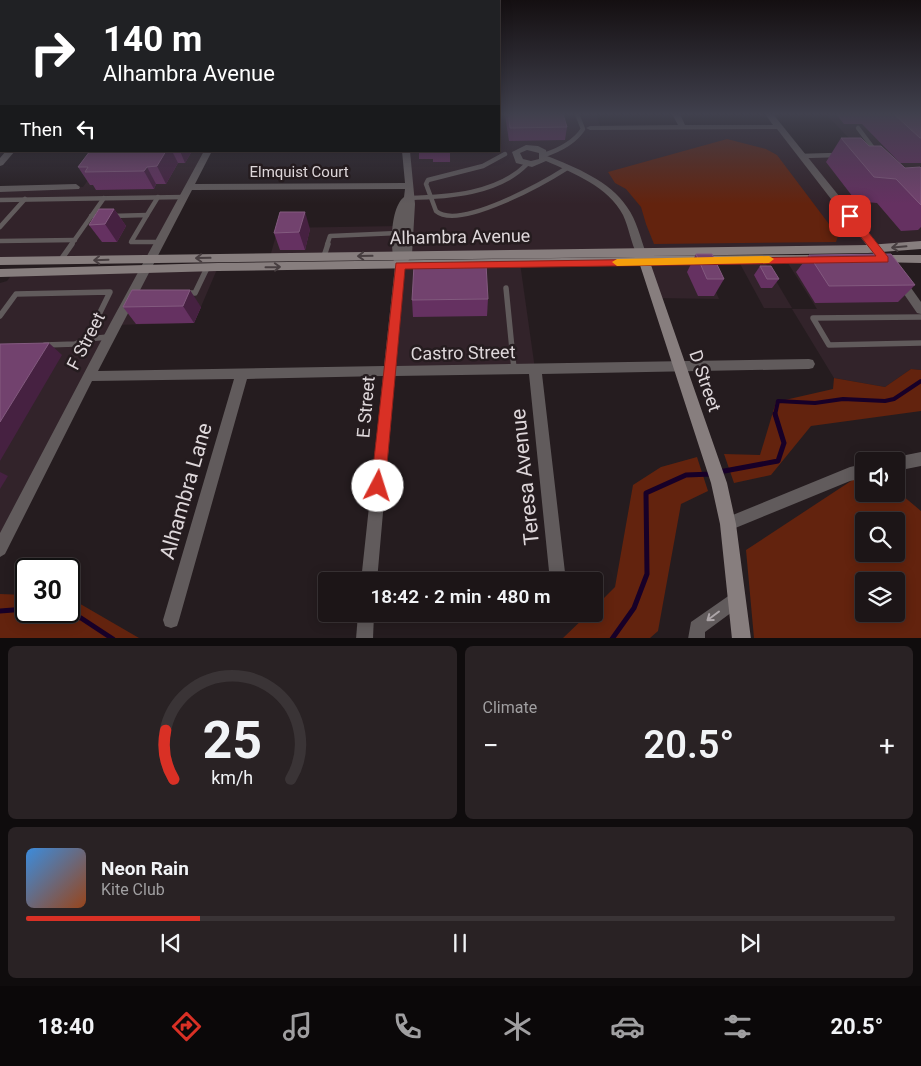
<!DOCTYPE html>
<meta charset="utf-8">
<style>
body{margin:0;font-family:Roboto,sans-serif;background:#292224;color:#f1f3f6;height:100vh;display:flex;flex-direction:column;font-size:19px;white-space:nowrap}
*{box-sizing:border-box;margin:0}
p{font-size:16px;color:#a09fa1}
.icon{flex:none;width:28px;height:28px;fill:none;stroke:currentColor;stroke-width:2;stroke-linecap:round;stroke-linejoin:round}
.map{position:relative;height:638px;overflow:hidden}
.drawer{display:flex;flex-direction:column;gap:8px;padding:8px;background:#0f0c0d;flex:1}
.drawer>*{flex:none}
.guide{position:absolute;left:0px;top:0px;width:500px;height:152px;box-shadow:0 2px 12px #0003,0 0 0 1px #3a3436;background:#202124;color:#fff;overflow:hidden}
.buttons{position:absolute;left:855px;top:452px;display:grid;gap:10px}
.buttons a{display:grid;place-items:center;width:50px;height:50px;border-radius:5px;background:#1c1517;box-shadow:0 2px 12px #0003,0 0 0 1px #3a3436;font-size:25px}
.speed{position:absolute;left:15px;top:558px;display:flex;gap:10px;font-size:25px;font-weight:700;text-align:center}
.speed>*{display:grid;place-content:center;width:65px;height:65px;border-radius:50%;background:#1c1517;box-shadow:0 2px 12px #0003,0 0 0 1px #3a3436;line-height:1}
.speed .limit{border:2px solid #111;border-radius:8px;background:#fff;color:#111}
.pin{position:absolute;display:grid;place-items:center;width:42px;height:42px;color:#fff;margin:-21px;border-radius:10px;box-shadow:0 2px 8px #0006}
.me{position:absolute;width:55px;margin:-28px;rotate:5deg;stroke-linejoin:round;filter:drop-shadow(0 0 4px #0008)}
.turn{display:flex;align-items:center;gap:18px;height:105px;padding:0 20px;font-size:22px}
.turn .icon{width:65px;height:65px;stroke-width:2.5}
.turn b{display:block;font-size:35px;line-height:42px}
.then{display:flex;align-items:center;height:48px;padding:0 20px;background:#0003;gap:10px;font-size:19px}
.big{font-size:38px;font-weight:600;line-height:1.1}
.drawer .widget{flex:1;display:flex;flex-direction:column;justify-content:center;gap:8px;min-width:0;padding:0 18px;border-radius:8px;background:#292224}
.drawer .dial{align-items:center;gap:0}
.dial svg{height:130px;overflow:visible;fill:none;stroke:#3a3436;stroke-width:7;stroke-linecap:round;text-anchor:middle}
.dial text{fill:#f1f3f6;stroke:none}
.song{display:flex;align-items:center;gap:15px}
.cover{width:60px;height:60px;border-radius:8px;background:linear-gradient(135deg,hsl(210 70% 55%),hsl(20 70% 35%))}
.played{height:5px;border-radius:2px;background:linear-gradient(90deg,#d93025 20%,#3a3436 20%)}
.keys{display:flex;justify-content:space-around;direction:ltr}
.heat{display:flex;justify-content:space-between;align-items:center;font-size:28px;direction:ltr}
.drawer .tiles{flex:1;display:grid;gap:8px;grid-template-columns:1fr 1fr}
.widget:last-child{grid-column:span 2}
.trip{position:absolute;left:318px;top:572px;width:285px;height:50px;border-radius:5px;background:#1c1517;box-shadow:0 2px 12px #0003,0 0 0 1px #3a3436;font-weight:600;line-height:50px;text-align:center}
.dock{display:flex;height:80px;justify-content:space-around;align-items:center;background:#0b0809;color:#a09fa1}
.dock .icon{width:35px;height:35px}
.dock .active{color:#d93025}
.dock b{font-size:22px;color:#f1f3f6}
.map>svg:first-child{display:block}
.built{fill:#32232a}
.green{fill:#63230e;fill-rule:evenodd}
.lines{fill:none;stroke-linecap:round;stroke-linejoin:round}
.stream-far1{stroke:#170028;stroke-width:4}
.stream{stroke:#170028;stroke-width:5}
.lane-far1{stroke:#615b5c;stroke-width:4.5}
.lane{stroke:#615b5c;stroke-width:5.5}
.street{fill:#615b5c;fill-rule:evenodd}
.secondary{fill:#877e7e;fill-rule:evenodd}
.wall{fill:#653161}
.shaded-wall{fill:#462141}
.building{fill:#72426e;stroke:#835a7f}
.oneway{stroke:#473e40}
.oneway2{stroke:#aca5a8}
.route{fill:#d93025;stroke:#8d1f18}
.slow{fill:#f59e0b}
.labels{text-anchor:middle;stroke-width:5;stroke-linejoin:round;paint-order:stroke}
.far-street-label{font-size:15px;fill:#ded7da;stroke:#251c1f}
.street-label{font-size:18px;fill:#ded7da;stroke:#251c1f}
.near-street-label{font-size:21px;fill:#ded7da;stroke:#251c1f}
</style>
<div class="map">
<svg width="921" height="639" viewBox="0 0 921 639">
<rect width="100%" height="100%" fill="#251c1f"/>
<!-- built -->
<g class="built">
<polygon points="499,114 596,114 601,128 779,127 802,156 864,154 826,114 921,114 921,245 407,255 406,151 499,151"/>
<polygon points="109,151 208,151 150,258 0,261 0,189 83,187"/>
<polygon points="399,226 396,255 270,257 278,228"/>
<polygon points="763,259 792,308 764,308 738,260"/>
<polygon points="884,259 921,310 921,370 911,369 885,387 834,378 792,309 817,309 786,260"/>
<polygon points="702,261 719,299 656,298 644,262"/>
<polygon points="520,263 535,369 389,371 400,266"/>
<polygon points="218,267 194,323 115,325 0,549 0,283 7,281 13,273"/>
</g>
<!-- green -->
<g class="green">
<polygon points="727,139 766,149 777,155 838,236 836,242 654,244 646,224 641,207 626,189 615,183 608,172"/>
<polygon points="911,369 921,370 921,411 811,426 771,475 734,483 724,454 760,455 776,402 833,389 834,378 885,387"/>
<polygon points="697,457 708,491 681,504 658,631 650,638 563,638 588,614 594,614 594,608 615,587 633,485 661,467"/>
<path d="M 864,477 L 864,494 L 896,494 L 896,490 L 921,511 L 921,638 L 754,638 L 746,550 L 854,479 ZM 864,521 L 896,521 L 896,554 L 864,554 ZM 864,581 L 896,581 L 896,614 L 864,614 Z"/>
<polygon points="0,594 26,595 26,611 69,611 70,598 139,638 0,638"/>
</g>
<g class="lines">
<!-- stream-far1 -->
<polyline class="stream-far1" points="775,415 778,401 815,403 843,399 885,401 894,399 921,381"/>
<!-- stream -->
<g class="stream">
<polyline points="719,472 778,461 784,443 775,414"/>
<polyline points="0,611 26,609"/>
<polyline points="47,611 81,618 113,639"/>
<polyline points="612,639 634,608 647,574 646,493 686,475 712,474"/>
</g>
<!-- lane-far1 -->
<g class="lane-far1">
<polyline points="858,128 876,152"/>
<path d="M 505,154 L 483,166 L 428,180 L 426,184 L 436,211 C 459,231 545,182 567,168"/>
<path d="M 544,155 C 559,150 574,143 583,129 L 577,114"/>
<polyline points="802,156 837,155"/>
<path d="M 408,198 C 448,197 498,194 527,164"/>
<polyline points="0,200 184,197"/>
<polyline points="147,215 158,197"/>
<polyline points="91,216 102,216"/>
<polyline points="111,216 147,215 131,242 159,242"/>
<polyline points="0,227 25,199"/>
<polyline points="0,241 75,240"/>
<polyline points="71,245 104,198"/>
<polyline points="327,245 330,236 398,233"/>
</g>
<!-- lane -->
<g class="lane">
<polyline points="324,256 328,244"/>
<polyline points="60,261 72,244"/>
<polyline points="506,288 514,369"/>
<polyline points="185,293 195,293 207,268"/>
<polyline points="0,316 16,294 110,292 87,339"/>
<polyline points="921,317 813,318 829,345 921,343"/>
<polyline points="45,345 75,344 87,339 108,337"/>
</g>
<!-- street -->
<g class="street">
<polygon points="672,114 680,114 685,125 773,125 765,114 773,114 893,263 894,266 893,269 885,269 777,129 590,130 586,128 590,126 678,125"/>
<rect x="0" y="135" width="1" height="4"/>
<path d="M 526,145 L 538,146 L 546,150 L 547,156 C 575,167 610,181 627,207 C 637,221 640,237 646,253 L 645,255 L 637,255 C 631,243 629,228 623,215 C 609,187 573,173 546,161 L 532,167 L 516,163 L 512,152 ZM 527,150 L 539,153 L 539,159 L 531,161 L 523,159 L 520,153 Z"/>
<polygon points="6,151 15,151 3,165 0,166 0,158"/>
<path d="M 204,151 L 212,151 L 195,184 L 405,183 L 402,151 L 410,151 L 415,204 L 412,255 L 405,266 L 396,366 L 809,359 L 813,360 L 815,364 L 813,368 L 809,369 L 542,374 L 566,581 L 550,581 L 529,374 L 395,376 L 377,581 L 361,581 L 383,376 L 247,379 L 179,620 L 177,626 L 171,628 L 165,626 L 163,620 L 234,379 L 92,381 L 5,554 L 0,557 L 0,533 L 111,322 ZM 405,189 L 404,197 C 390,208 390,249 395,266 L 384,366 L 98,371 L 192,190 Z"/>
<polygon points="76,184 80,187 79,189 0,192 0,186"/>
<polygon points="900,277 904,278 921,302 921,314 917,313 895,281"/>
<polygon points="921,452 921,466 896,471 896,461 890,461 896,457"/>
<polygon points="864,464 864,478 850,481 728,531 723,529 721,524 723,519 850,467"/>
<polygon points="737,590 743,592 745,598 743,604 705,632 705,639 688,639 691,622"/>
<polygon points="358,614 374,614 373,639 356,639"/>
</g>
<!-- secondary -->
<g class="secondary">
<polygon points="921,241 921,249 868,253 648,256 821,255 827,259 821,263 651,265 727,483 736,524 751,639 732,639 720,524 711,483 640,265 218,271 0,277 0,269 218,263 637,257 0,265 0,257 868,245"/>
<polygon points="879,255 921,255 921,263 875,262 873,259"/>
</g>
</g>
<!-- wall -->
<g class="wall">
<polygon points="499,114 563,114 567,127 565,140 509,141 505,115"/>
<polygon points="836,114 921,114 921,163 900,163 862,124 844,124"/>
<polygon points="841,138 869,146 905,168 921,168 921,227 918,230 901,231 877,203 856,201 826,162"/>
<polygon points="90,151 192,151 185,163 178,163 166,184 156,184 154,189 96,190 93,185 90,185 78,167"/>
<polygon points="419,151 450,151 450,162 433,162 433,159 419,159"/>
<polygon points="114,209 126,226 117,242 102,242 89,225"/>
<polygon points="310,229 305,250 280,250 274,233"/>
<polygon points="696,254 724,279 714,296 698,296 687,272"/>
<polygon points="809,255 915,285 898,302 815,303 796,272"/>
<polygon points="760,266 779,279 772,288 761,288 754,275"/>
<polygon points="132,290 201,307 194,323 136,324 123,307"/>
<polygon points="488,299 487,316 413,317 412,300"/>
</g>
<!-- shaded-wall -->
<g class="shaded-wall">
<polygon points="166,151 172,151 178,163 166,184 157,166"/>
<polygon points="180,151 192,151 185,163"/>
<polygon points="147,167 156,184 154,189 144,171"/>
<polygon points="114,209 126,226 117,242 105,224"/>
<polygon points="305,212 310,229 305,250 299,232"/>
<polygon points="190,290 201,307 194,323 183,306"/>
<polygon points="49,343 62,355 0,461 0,422"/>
<polygon points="0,472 8,476 0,489"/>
</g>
<!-- building -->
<g class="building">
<polygon points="508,114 563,114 567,127 510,128"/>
<polygon points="894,114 921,114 921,138 920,138"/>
<polygon points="841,138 861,138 869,146 881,146 905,168 920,167 921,168 921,205 896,179 874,177"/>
<polygon points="90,151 166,151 157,166 147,167 144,171 85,172 88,167 78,167"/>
<polygon points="99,209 114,209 105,224 89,225"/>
<polygon points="280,212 305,212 299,232 274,233"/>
<polygon points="696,254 712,254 724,279 707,279"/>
<polygon points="891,254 915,285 829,286 809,255"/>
<polygon points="486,264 488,299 412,300 414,265"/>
<polygon points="760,266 771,266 779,279 767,279"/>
<polygon points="132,290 190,290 183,306 123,307"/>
<polygon points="49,343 0,422 0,344"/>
</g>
<!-- one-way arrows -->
<defs><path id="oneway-shaft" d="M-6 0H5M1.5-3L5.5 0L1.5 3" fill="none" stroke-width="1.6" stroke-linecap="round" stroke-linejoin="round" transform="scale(1.25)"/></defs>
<g class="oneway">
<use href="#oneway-shaft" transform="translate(899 247) rotate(175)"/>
<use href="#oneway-shaft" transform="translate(365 256) rotate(179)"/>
<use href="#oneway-shaft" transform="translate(203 258) rotate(179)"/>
<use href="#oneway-shaft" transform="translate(101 260) rotate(178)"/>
<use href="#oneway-shaft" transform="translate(273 267) rotate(-1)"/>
</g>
<use class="oneway2" href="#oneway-shaft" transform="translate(713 616) rotate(143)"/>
<!-- sky -->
<linearGradient id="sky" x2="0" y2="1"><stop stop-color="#140f11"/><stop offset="0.56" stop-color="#40404d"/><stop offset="1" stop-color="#40404d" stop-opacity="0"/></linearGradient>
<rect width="921" height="204" fill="url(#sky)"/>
<!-- route -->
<polygon class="route" points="846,213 853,213 888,257 888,262 405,269 385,486 383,491 378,493 373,491 371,486 396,263 876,256 846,218"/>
<!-- slow -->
<polygon class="slow" points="769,256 774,259 769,263 617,266 612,262 617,259"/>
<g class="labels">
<!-- far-street labels -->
<g class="far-street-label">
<text x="299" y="177">Elmquist Court</text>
</g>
<!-- street labels -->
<g class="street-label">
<text transform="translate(460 237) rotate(-1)" y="6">Alhambra Avenue</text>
<text transform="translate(86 341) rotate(-63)" y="6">F Street</text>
<text transform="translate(463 353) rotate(-1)" y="6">Castro Street</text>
<text transform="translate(705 381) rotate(71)" y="6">D Street</text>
<text transform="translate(366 407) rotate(-85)" y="6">E Street</text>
</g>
<!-- near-street labels -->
<g class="near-street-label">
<text transform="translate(525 477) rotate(-96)" y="7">Teresa Avenue</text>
<text transform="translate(186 491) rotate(-74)" y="7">Alhambra Lane</text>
</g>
</g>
</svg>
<div class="buttons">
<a><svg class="icon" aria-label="sound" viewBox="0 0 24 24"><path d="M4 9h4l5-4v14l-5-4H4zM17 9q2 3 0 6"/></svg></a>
<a><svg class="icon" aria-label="search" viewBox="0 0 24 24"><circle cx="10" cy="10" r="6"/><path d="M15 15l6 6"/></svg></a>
<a><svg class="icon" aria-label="layers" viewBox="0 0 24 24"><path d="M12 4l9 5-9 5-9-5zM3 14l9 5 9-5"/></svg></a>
</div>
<div class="speed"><div class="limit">30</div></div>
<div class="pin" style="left:850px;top:216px;background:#d93025"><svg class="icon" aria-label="arrive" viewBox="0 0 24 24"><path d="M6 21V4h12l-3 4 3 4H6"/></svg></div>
<svg class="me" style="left:378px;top:486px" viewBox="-20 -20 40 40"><circle r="19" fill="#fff"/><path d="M0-13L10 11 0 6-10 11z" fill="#d93025"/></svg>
<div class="trip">18:42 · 2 min · 480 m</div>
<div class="guide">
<div class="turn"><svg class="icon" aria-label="right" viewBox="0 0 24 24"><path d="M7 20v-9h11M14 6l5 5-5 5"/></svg><div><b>140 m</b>Alhambra Avenue</div></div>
<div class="then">Then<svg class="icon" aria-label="left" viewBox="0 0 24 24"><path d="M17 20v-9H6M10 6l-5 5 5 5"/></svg></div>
</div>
</div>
<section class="drawer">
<div class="tiles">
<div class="widget dial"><svg viewBox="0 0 100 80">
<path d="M14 69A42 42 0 1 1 86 69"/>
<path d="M14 69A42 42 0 0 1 9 39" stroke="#d93025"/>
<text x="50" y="56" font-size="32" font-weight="700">25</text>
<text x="50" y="72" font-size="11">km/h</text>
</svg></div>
<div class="widget"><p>Climate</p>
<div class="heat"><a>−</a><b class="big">20.5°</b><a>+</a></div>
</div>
<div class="widget">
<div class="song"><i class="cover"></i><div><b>Neon Rain</b><p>Kite Club</p></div></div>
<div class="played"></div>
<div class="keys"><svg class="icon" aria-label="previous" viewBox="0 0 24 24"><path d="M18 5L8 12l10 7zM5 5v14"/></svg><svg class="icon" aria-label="pause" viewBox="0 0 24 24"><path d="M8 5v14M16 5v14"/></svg><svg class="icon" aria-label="next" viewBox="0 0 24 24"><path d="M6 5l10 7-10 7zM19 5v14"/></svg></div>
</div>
</div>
</section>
<nav class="dock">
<b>18:40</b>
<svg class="icon active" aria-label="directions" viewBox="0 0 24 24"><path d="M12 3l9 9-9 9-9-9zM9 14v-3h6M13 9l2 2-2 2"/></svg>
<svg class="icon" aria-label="music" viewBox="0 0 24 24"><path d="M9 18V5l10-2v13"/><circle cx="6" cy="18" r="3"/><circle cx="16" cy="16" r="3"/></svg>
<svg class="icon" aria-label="phone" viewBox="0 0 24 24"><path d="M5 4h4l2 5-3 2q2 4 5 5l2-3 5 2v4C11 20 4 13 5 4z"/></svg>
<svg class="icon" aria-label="climate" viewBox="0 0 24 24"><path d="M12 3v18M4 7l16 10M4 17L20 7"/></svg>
<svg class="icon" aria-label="car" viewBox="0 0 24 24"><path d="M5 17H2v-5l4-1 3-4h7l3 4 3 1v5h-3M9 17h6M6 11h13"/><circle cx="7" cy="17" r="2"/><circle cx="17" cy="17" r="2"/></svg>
<svg class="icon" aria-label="filters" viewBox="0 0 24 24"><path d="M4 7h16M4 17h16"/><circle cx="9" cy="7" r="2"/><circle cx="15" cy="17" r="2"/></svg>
<b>20.5°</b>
</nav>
